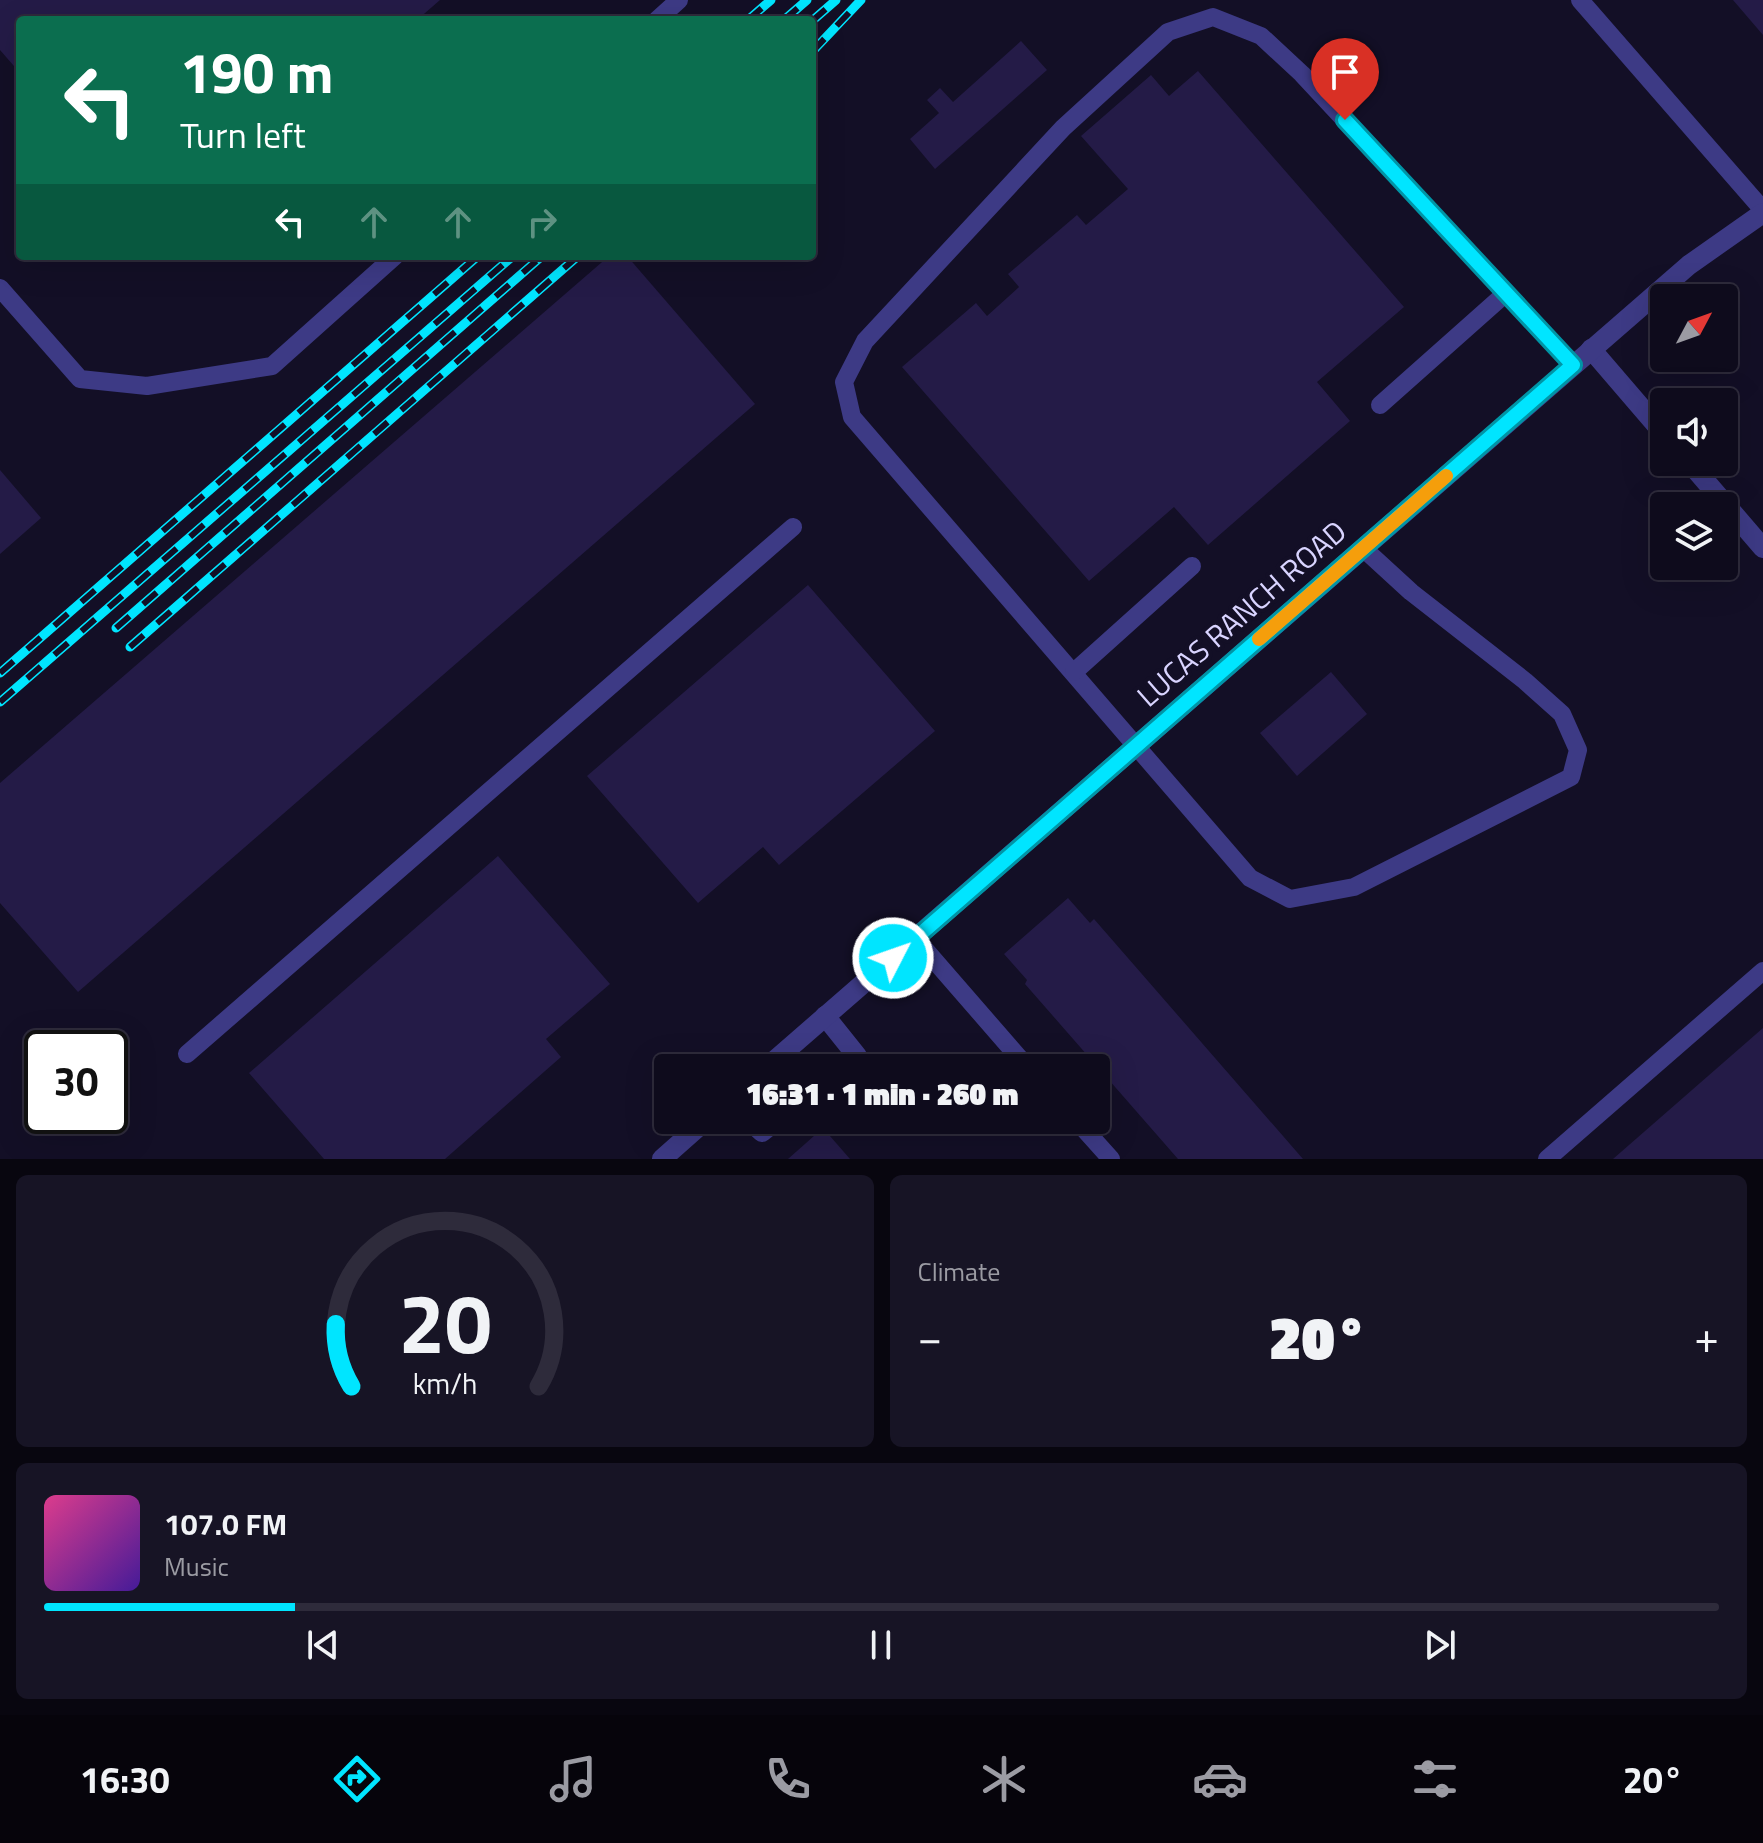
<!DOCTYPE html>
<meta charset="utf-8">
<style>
body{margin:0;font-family:"Titillium Web",sans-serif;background:#171425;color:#f1f3f6;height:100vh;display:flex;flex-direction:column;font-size:30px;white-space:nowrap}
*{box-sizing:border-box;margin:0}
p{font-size:26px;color:#9b9ba3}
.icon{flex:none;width:44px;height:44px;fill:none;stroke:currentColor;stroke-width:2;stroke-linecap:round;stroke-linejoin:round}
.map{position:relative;height:1159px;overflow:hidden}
.sheet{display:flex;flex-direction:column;gap:16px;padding:16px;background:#08060f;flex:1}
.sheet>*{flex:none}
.hud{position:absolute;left:16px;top:16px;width:800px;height:244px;border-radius:8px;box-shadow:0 8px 32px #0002,0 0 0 2px #2e2b3b;background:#0b6e4f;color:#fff;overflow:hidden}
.needle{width:52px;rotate:49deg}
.tools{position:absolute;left:1650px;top:284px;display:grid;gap:16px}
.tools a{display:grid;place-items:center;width:88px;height:88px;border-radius:8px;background:#0e0b1c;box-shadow:0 8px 32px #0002,0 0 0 2px #2e2b3b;font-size:40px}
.speed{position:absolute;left:24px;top:1030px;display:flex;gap:16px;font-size:40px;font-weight:700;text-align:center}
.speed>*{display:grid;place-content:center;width:104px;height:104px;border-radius:50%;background:#0e0b1c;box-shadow:0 8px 32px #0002,0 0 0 2px #2e2b3b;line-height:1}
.speed .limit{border:4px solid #111;border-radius:12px;background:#fff;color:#111}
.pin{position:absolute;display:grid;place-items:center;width:68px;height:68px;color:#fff;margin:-82px -34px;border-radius:50% 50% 50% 0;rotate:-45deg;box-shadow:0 0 8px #0007}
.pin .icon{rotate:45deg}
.me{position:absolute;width:88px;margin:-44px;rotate:49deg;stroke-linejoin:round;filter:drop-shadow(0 0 6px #0008)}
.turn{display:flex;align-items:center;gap:28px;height:168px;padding:0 32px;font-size:36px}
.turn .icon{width:104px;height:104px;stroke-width:2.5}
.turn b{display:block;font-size:56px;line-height:68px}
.lanes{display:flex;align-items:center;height:76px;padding:0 32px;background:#0003;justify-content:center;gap:40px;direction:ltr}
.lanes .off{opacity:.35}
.big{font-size:60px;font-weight:800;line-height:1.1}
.sheet .tile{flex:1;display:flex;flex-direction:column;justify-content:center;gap:12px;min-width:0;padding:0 28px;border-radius:12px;background:#171425}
.sheet .dial{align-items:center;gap:0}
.dial svg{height:208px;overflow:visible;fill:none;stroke:#2e2b3b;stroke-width:7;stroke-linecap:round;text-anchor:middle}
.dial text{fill:#f1f3f6;stroke:none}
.song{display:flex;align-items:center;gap:24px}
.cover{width:96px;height:96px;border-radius:12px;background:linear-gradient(135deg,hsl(330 70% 55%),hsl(260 70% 35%))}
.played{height:8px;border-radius:4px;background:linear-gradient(90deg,#00e5ff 15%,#2e2b3b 15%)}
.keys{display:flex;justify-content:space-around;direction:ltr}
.heat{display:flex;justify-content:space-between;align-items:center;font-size:44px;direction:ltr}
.sheet .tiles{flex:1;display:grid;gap:16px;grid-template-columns:1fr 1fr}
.tile:last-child{grid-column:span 2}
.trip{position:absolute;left:654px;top:1054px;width:456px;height:80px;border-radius:8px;background:#0e0b1c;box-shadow:0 8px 32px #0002,0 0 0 2px #2e2b3b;font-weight:800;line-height:80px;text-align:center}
.tab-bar{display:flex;height:128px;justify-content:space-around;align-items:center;background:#06040b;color:#9b9ba3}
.tab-bar .icon{width:56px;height:56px}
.tab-bar .active{color:#00e5ff}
.tab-bar b{font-size:36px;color:#f1f3f6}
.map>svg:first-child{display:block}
.building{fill:#241b47}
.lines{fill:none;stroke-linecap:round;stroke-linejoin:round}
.service{stroke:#3d3a85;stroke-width:18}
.minor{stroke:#3d3a85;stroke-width:20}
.rail-casing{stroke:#00e5ff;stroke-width:9}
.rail{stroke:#130f26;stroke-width:6;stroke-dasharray:18;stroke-linecap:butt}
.route-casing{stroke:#0095a6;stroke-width:20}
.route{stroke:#00e5ff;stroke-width:14}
.slow{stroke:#f59e0b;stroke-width:14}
.labels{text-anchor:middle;stroke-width:8;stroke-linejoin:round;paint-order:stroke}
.street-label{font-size:30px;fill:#d9d4ff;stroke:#130f26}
</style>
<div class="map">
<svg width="1763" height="1159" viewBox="0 0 1763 1159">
<rect width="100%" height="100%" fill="#130f26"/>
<!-- building -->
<g class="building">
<polygon points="0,0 440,0 417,20 20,20 20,73 0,50"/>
<polygon points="1733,0 1763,0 1763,35"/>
<polygon points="1021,41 1047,70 935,169 910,139 939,113 927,100 940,88 953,102"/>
<polygon points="1198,71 1404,307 1317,382 1350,421 1208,545 1174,507 1089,581 902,367 976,303 987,316 1019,287 1008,274 1077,215 1086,225 1128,189 1081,136 1151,75 1169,96"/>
<polygon points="609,256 627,256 755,404 78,992 0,903 0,783"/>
<polygon points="0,470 41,518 0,554"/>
<polygon points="808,585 935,731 779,865 763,847 698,903 587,776"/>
<polygon points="1331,672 1367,714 1297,776 1260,733"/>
<polygon points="498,856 610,984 546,1039 561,1057 445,1159 324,1159 249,1073"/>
<polygon points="1068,898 1090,923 1094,919 1303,1159 1178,1159 1025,984 1027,980 1004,954"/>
<polygon points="1763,1028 1763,1159 1613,1159"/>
<polygon points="823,1128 850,1159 788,1159"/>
</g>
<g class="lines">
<!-- service -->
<g class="service">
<polyline points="1580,0 1763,210"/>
<polyline points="657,20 679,0"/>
<polyline points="0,288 80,379 147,386 272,366 395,256"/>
<polyline points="1380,405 1506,293"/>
<polyline points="1363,548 1411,592 1525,681 1562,714 1578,750 1571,777 1354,887 1290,899 1250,878 852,417 844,382 865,341 1063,128 1168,32 1213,17 1261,36 1302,74 1573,365"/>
<polyline points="1074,672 1192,566"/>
<polyline points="915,938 1028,1068"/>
<polyline points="187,1054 793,527"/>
<polyline points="1076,1120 1111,1159"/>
<polyline points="1547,1159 1763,971"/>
</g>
<!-- minor -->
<g class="minor">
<polyline points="1591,349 1664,434"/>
<polyline points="1689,462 1763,548"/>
<polyline points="825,1016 857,1056 842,1068"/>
<polyline points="766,1068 1689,265 1763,213"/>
<polyline points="749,1120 762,1132 777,1120"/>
<polyline points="662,1159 706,1120"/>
</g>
<!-- rail casing -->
<g class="rail-casing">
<g id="rail">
<polyline points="748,20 771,0"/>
<polyline points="784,20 807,0"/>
<polyline points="812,21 836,0"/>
<polyline points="812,52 861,0"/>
<polyline points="116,628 542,256"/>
<polyline points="130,647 578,256"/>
<polyline points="0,673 478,256"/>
<polyline points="0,702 513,256"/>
</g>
</g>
<!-- rail -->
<use href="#rail" class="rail"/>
</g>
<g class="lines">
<!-- route casing -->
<g class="route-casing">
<polyline id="route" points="893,958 1573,365 1345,120"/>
</g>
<!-- route -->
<use href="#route" class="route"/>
<!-- slow -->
<polyline class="slow" points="1259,639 1446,476"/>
</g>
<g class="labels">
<!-- street labels -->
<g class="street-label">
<text transform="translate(1242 614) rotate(-41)" y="10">LUCAS RANCH ROAD</text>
</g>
</g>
</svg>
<div class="tools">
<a><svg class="needle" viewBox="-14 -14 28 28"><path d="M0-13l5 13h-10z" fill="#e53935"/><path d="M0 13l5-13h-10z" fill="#9b9ba3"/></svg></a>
<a><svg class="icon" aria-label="sound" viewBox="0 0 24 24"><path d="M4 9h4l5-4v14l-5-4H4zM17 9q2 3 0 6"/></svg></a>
<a><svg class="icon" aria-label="layers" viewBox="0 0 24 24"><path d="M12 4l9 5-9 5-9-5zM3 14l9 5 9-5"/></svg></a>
</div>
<div class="speed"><div class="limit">30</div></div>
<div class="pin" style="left:1345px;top:120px;background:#d93025"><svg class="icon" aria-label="arrive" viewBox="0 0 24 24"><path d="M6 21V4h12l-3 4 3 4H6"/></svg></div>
<svg class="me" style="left:893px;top:958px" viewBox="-20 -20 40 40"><circle r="17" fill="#00e5ff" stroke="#fff" stroke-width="3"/><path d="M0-11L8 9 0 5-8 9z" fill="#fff"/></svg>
<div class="trip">16:31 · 1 min · 260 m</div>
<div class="hud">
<div class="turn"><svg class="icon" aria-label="left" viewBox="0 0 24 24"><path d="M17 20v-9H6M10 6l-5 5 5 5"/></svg><div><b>190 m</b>Turn left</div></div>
<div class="lanes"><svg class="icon" aria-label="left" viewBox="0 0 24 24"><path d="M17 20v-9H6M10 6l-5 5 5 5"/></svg><svg class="icon off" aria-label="ahead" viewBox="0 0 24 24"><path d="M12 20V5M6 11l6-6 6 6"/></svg><svg class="icon off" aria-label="ahead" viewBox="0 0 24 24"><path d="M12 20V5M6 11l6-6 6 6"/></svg><svg class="icon off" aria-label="right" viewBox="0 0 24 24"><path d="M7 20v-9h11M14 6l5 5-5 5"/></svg></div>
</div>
</div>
<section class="sheet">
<div class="tiles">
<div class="tile dial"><svg viewBox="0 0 100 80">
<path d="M14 69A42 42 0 1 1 86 69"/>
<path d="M14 69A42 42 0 0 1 8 45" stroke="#00e5ff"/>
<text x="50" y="56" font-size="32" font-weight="700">20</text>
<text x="50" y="72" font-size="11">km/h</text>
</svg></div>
<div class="tile"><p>Climate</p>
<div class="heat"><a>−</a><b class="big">20°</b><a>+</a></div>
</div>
<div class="tile">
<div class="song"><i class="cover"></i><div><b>107.0 FM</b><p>Music</p></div></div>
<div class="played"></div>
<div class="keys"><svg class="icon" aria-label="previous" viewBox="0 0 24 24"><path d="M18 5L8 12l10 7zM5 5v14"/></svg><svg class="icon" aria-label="pause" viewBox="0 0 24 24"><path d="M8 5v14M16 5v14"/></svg><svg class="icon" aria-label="next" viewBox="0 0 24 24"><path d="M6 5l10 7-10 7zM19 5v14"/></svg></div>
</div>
</div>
</section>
<nav class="tab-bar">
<b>16:30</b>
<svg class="icon active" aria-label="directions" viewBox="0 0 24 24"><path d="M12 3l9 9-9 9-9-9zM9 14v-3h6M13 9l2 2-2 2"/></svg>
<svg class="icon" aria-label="music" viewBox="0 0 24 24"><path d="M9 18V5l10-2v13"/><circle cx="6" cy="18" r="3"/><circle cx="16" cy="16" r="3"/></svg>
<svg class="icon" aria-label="phone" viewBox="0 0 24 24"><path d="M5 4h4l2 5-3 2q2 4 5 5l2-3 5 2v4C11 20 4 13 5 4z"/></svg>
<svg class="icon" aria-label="climate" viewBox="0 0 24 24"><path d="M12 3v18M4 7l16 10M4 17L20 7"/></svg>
<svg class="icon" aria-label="car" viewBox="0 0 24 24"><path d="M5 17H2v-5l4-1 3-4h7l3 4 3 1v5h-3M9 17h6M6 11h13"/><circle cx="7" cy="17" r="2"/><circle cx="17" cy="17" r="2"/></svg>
<svg class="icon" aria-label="filters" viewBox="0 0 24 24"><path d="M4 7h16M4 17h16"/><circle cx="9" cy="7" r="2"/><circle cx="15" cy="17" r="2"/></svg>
<b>20°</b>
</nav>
